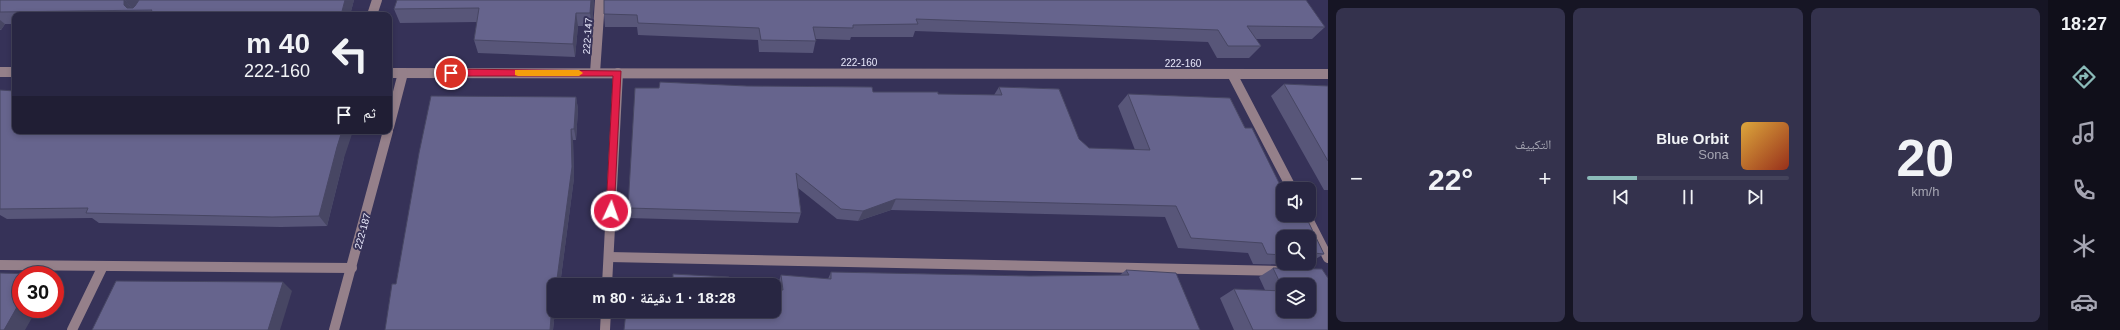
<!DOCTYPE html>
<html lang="ar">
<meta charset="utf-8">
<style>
body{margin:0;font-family:Helvetica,"Noto Naskh Arabic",sans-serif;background:#34324d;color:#f1f3f6;direction:rtl;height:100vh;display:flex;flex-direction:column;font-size:15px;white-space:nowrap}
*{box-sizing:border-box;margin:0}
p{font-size:13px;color:#a5a5b2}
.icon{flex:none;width:22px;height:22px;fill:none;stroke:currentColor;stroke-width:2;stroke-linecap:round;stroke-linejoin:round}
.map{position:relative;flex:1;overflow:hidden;direction:ltr}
.details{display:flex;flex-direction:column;gap:8px;padding:8px;background:#161524;width:720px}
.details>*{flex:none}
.guide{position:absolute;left:12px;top:12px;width:380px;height:122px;border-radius:8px;box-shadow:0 2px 6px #0003,0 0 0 1px #44435b;direction:rtl;background:#282642;color:#f1f3f6;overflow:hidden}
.tools{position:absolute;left:1276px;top:182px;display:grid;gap:8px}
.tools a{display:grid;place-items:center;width:40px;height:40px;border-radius:8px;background:#282642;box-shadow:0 2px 6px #0003,0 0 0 1px #44435b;font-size:20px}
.speed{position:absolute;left:12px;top:266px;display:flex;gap:8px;font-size:20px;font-weight:700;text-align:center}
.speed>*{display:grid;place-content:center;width:52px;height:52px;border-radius:50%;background:#282642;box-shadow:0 2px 6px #0003,0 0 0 1px #44435b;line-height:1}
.speed .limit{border:6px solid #d22;background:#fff;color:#111}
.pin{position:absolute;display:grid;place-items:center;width:34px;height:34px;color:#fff;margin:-17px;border:2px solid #fff;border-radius:50%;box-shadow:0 1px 4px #0007}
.me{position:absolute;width:44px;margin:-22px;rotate:3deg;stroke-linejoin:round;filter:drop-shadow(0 0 3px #0008)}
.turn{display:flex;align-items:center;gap:14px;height:84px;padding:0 16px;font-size:18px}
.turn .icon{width:52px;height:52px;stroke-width:2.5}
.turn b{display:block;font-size:28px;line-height:34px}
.then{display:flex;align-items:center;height:38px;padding:0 16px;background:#0003;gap:8px;font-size:15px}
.big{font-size:30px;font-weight:700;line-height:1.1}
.details .tile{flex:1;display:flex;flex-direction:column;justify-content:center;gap:6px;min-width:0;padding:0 14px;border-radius:8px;background:#34324d}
.details .dial{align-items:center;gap:0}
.dial b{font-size:52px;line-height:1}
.song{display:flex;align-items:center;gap:12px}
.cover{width:48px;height:48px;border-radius:6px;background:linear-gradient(135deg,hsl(40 70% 55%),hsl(10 70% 35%))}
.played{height:4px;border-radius:2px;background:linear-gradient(90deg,#8bbbb9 25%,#44435b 25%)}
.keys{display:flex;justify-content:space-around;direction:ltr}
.heat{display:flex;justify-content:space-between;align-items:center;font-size:22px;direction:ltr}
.details .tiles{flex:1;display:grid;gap:8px;grid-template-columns:repeat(3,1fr)}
.trip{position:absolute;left:547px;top:278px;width:234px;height:40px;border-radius:8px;background:#282642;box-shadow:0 2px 6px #0003,0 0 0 1px #44435b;font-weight:700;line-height:40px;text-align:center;direction:rtl}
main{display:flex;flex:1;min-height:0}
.menu{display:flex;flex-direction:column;width:72px;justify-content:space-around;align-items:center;background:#100f1a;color:#a5a5b2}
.menu .icon{width:28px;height:28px}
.menu .active{color:#8bbbb9}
.menu b{font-size:18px;color:#f1f3f6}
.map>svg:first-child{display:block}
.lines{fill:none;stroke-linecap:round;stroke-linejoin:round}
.minor{stroke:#95808a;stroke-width:10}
.wall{fill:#585679;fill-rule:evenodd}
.shaded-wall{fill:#474663}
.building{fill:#66648d;stroke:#474663}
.route{fill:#e11d48;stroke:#92132f}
.slow{fill:#f59e0b}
.labels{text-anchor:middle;stroke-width:4;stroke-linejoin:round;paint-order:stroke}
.street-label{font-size:10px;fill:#eaeafd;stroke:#363258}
</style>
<main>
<nav class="menu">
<b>18:27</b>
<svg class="icon active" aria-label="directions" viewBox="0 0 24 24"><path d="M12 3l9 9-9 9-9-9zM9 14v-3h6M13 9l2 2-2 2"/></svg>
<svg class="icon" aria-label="music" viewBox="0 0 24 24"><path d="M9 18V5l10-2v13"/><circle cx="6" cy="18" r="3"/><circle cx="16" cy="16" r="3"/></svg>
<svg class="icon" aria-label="phone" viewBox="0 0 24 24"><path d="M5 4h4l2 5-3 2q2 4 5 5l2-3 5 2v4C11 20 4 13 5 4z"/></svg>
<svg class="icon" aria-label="climate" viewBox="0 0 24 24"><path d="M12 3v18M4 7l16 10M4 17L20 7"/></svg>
<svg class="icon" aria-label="car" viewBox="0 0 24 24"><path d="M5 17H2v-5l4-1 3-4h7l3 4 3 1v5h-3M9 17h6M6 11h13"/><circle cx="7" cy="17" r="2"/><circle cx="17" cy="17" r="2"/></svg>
</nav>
<section class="details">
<div class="tiles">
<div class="tile dial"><b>20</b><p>km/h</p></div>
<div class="tile">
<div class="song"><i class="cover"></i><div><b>Blue Orbit</b><p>Sona</p></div></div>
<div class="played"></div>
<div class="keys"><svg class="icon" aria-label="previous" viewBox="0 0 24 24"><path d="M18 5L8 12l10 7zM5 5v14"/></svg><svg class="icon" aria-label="pause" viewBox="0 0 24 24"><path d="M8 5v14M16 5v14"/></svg><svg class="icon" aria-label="next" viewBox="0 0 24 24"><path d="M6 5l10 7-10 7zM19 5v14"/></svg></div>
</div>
<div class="tile"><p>التكييف</p>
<div class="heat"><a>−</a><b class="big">22°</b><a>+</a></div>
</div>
</div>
</section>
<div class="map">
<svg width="1328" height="330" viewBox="0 0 1328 330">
<rect width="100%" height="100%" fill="#363258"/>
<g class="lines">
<!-- minor -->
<g class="minor">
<polyline points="372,15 377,0"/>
<polyline points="0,72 15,72"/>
<polyline points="389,73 1328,74"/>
<polyline points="595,73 600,0"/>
<polyline points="1232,74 1292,189"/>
<polyline points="389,127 403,73"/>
<polyline points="1306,215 1328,258"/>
<polyline points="609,257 1280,271"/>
<polyline points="0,265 352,268"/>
<polyline points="607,285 618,73"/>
<polyline points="72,330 103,266"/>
<polyline points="334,330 388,131"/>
<polyline points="605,330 606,311"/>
</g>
</g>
<!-- wall -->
<g class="wall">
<polygon points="0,0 354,0 350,15 15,15 15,24 5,24 1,30 0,30"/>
<polygon points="594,0 592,26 578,26 575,57 478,53 474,40 477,22 400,23 394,9"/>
<polygon points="604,0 1325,27 1312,39 1255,39 1261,46 1249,58 1217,58 1208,42 915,31 913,37 851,37 850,40 816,39 813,53 759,52 758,40 638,35 637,27 605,27 604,14"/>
<polygon points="660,82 747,86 872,87 873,92 938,92 938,94 994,95 999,87 1059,89 1079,139 1089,148 1135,150 1118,106 1128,94 1230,98 1245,128 1252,128 1283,191 1283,215 1305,215 1324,254 1309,263 1309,237 1283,237 1283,263 1302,263 1299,265 1253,264 1248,253 1178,248 1165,217 891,210 858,221 837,219 798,188 801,213 798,223 629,218 628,208 635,88 659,88"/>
<polygon points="1284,84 1328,86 1328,190 1324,190 1271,96"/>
<polygon points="0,90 344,158 327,226 281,227 99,223 92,218 7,219 0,215"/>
<polygon points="576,97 578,109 576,140 573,140 574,178 560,285 554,285 554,311 555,311 553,330 385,330 396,284"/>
<path d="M 1273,268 L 1328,330 L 1234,330 L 1220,298 L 1234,289 L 1265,290 L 1259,277 ZM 1283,285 L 1309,311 L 1283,311 Z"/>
<polygon points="1126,270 1200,330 779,290 778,284 781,275 828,279 831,272 1030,276 1120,275"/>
</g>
<!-- shaded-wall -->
<g class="shaded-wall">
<polygon points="124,0 125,0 133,10 128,10 124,5"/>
<polygon points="125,0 141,0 133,10"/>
<polygon points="345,0 354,0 350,15 341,15"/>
<polygon points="591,0 594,0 592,26 590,13"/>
<polygon points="576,13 578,26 575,57 573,44"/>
<polygon points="0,20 5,24 1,30 0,29"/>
<polygon points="576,97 578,109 576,140 574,129"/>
<polygon points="571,129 573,140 574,178 560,285 559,285 557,279"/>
<polygon points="342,131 353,131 344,158 327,226 319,216 337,147"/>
<polygon points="896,199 891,210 858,221 863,211"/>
<polygon points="554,279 556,285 554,285 554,311 555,311 553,330 550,330"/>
<polygon points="283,282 292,291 280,330 268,330"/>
<polygon points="21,300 21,309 37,309 25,330 4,330"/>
</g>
<!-- building -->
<g class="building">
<polygon points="0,0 124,0 124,5 127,8 133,8 135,6 139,0 345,0 341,15 149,15 152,10 0,12"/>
<polygon points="397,0 591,0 590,13 576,13 573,44 474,40 479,8 394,9"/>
<polygon points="604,0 1306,0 1325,27 1247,26 1261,46 1228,46 1218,30 916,19 918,24 853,25 853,28 813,27 816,41 761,40 759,28 638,23 637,15 604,14"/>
<polygon points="660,82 747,86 872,87 873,92 938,92 938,94 1002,95 999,87 1059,89 1079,139 1089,148 1150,150 1128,94 1230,98 1245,128 1252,128 1283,191 1283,215 1305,215 1324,254 1313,253 1315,255 1309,255 1309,237 1283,237 1283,255 1267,254 1262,243 1191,238 1176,206 896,199 863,211 841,209 796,173 801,213 628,208 635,88 659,88"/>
<polygon points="1284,84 1328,86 1328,161"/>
<polygon points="0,90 15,91 15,131 342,131 337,147 319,216 272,217 86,213 88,208 0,209"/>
<polygon points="431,96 576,97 574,129 571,129 572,167 557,279 554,279 550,330 385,330 392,284 396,284 419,153"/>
<polygon points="1273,268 1322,269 1328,278 1328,330 1253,330 1234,289 1283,291 1283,311 1309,311 1309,285 1283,285 1283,289"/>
<polygon points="1126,270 1176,273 1200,330 624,330 626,311 774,311 774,290 783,290 781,275 831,279 831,272 1030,276 1129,275"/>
<polygon points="0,273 36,274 35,275 21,275 21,300 4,330 0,330"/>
<polygon points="673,274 729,277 729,285 627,285 627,284 673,284"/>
<polygon points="116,281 283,282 268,330 92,330"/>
</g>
<!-- route -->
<polygon class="route" points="451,69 621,71 614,214 608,214 606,211 613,76 451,76 447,73"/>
<!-- slow -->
<polygon class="slow" points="515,70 579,70 583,73 579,76 518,76 515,75"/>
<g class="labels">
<!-- street labels -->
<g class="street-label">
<text transform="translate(587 36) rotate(-86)" y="4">222-147</text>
<text x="859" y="66">222-160</text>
<text x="1183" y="67">222-160</text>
<text transform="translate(362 231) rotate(-75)" y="4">222-187</text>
</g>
</g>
</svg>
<div class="tools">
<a><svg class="icon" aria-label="sound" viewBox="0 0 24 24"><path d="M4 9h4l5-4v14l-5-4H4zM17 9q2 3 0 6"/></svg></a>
<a><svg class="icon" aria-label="search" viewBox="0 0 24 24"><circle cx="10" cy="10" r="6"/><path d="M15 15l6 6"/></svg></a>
<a><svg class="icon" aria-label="layers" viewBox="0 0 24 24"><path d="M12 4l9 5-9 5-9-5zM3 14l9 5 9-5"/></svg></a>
</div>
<div class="speed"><div class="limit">30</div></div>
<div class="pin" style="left:451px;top:73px;background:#d93025"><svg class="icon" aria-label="arrive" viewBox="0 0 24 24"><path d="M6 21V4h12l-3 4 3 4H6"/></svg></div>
<svg class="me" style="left:611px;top:211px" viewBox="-20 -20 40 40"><circle r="17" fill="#e11d48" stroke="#fff" stroke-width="3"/><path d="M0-11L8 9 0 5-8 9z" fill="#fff"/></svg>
<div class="trip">18:28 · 1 دقيقة · 80 m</div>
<div class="guide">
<div class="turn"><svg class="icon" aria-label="left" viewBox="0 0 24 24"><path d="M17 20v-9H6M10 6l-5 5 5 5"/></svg><div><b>40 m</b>222-160</div></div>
<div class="then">ثم<svg class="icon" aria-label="arrive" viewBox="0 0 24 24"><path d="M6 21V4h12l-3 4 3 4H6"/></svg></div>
</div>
</div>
</main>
